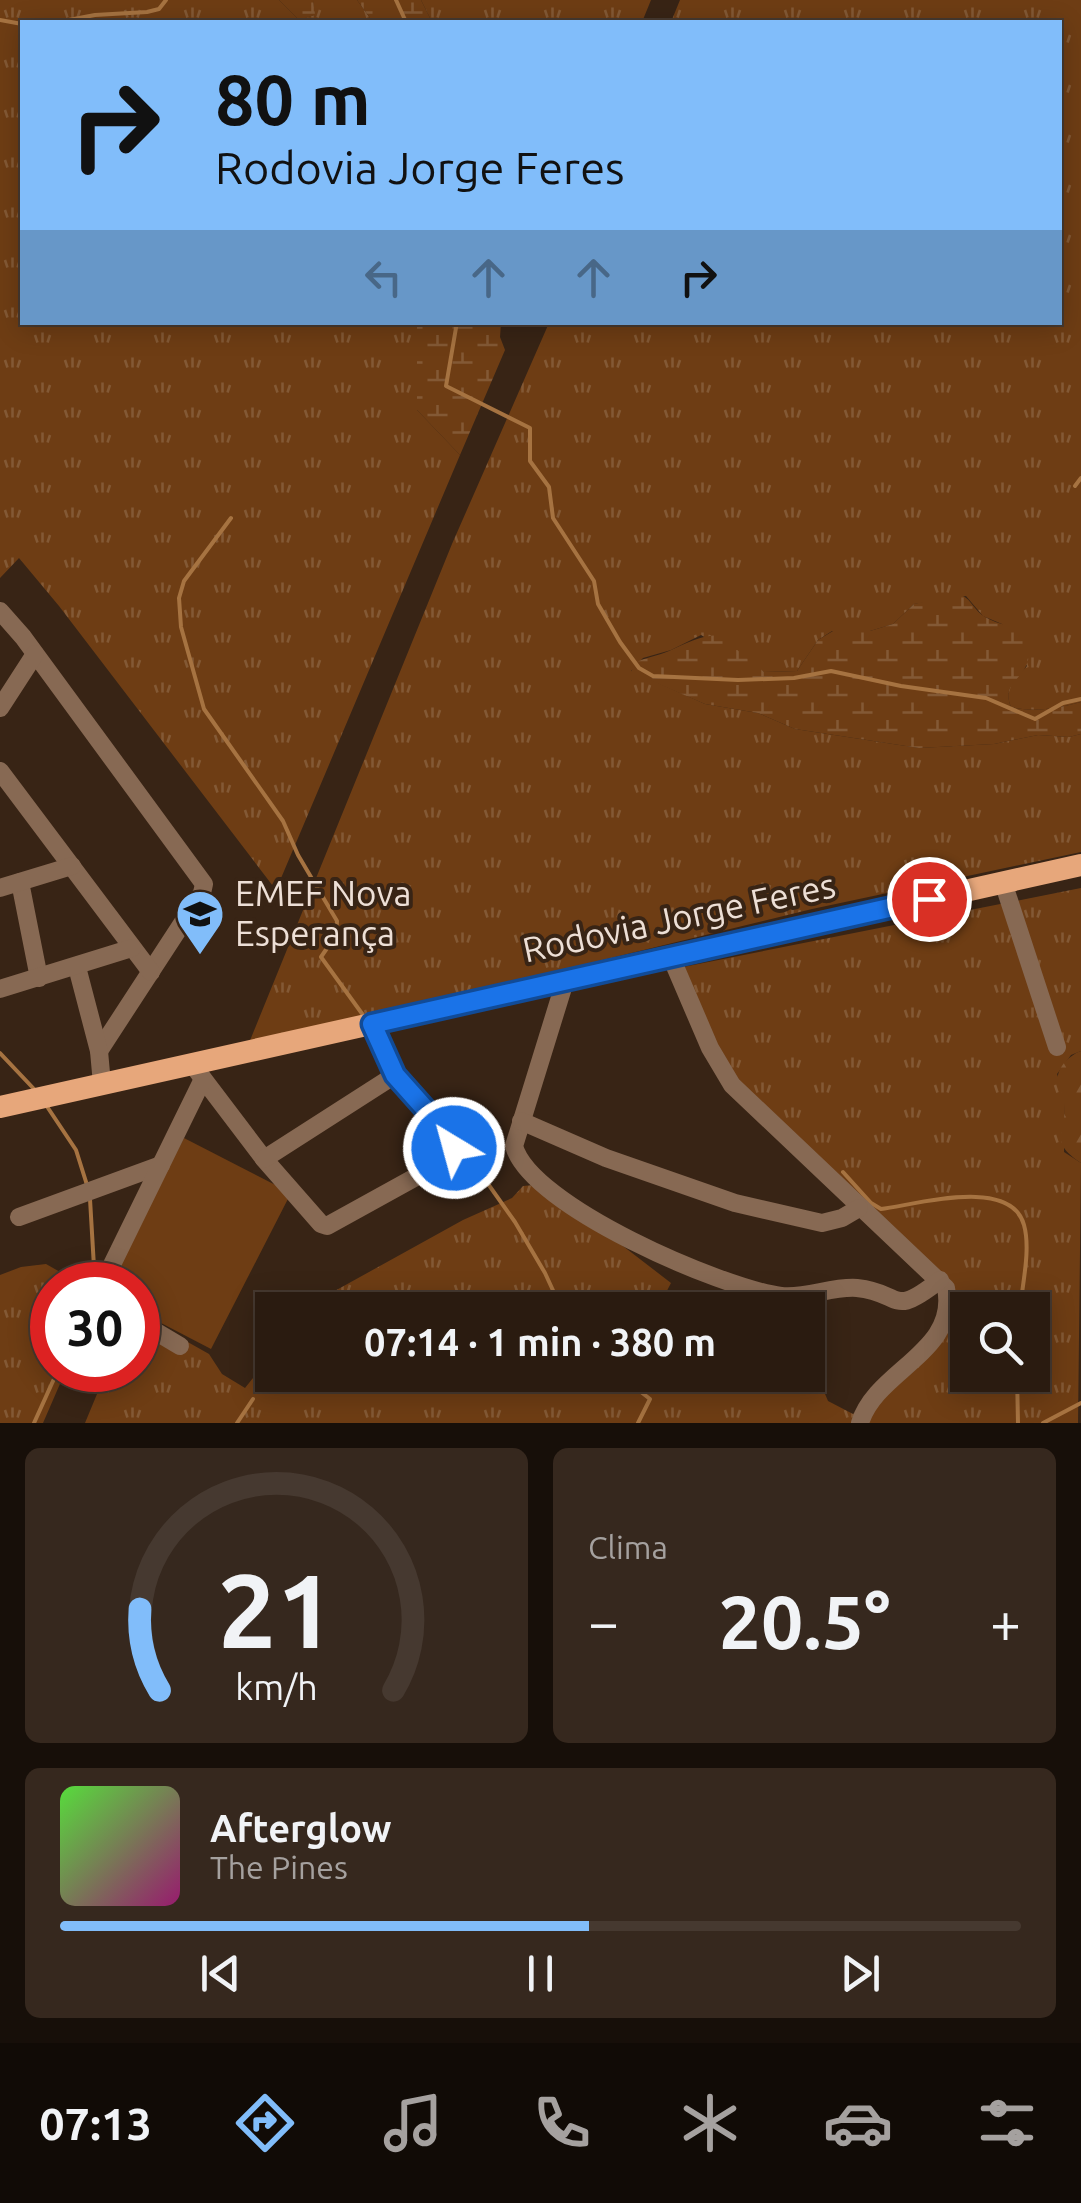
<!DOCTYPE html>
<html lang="pt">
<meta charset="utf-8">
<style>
body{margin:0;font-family:Ubuntu,sans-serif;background:#36281e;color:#f1f3f6;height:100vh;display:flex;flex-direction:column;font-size:38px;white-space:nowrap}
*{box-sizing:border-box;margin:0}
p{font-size:32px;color:#a5a19f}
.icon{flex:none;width:55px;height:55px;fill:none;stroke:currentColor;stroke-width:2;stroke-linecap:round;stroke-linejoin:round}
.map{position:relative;height:1423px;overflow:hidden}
.details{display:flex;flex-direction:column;gap:25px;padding:25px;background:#170f09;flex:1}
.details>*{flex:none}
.hud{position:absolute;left:20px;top:20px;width:1042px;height:305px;border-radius:0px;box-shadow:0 5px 25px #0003,0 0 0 2px #463930;background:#81bdfa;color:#111;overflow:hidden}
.tools{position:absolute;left:950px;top:1292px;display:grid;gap:20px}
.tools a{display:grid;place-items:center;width:100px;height:100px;border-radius:0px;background:#2a1b10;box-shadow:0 5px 25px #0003,0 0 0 2px #463930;font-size:50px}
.speed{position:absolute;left:30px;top:1262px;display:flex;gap:20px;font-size:50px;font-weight:700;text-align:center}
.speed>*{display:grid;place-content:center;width:130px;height:130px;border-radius:50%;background:#2a1b10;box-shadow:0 5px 25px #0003,0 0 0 2px #463930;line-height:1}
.speed .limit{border:15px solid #d22;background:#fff;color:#111}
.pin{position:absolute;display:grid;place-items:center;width:85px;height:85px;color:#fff;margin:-42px;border:5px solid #fff;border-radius:50%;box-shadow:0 2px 10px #0007}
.me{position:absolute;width:110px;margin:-55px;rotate:323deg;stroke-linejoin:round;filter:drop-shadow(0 0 8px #0008)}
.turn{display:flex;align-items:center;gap:35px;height:210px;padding:0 30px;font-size:45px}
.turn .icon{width:130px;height:130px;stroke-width:2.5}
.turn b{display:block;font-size:70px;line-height:85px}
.lanes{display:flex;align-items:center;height:95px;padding:0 30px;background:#0003;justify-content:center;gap:50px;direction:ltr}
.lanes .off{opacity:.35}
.big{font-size:75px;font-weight:600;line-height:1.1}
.details .tile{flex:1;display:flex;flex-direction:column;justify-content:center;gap:15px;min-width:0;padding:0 35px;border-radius:15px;background:#36281e}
.details .dial{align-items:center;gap:0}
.dial svg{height:260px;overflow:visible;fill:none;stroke:#463930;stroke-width:7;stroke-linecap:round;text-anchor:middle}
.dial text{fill:#f1f3f6;stroke:none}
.song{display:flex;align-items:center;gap:30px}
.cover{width:120px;height:120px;border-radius:15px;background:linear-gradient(135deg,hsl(110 70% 55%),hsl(320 70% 35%))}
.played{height:10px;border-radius:5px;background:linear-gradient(90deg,#81bdfa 55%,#463930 55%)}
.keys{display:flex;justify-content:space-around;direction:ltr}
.heat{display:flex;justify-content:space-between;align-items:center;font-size:55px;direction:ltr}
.details .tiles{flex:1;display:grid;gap:25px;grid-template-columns:1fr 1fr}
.tile:last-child{grid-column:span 2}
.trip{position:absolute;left:255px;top:1292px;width:570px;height:100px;border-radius:0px;background:#2a1b10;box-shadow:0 5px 25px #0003,0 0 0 2px #463930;font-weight:600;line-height:100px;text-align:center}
.tab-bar{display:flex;height:160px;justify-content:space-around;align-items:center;background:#110b06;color:#a5a19f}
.tab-bar .icon{width:70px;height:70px}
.tab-bar .selected{color:#81bdfa}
.tab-bar b{font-size:45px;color:#f1f3f6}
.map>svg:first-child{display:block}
.grass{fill:url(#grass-tufts);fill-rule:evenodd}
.forest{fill:url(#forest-firs)}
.wetland{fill:url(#wetland-marsh)}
.pitch{fill:#6e3d14}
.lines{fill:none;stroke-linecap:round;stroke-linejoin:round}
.stream{stroke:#a67341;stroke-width:4}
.minor{stroke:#876953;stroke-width:18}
.major{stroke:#e7a77b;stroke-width:22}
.route-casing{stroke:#114b97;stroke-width:25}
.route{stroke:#1a73e8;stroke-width:18}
.labels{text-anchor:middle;stroke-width:8;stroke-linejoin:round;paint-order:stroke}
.poi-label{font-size:35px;fill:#eddfd6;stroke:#382415;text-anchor:start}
.street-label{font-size:35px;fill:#eddfd6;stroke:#382415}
</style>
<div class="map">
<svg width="1081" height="1423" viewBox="0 0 1081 1423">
<defs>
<pattern id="grass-tufts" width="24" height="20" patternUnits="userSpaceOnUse" patternTransform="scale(2.5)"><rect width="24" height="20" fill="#6e3d14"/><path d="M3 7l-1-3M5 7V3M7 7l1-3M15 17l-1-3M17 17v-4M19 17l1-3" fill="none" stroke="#835935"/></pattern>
<pattern id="forest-firs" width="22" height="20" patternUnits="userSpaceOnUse" patternTransform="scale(2.5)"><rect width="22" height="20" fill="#6e3d14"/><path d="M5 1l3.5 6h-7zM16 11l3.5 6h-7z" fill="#835935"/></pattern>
<pattern id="wetland-marsh" width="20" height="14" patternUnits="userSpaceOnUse" patternTransform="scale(2.5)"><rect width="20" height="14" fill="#6e3d14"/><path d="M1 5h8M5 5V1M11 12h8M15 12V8" fill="none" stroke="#835935"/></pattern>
</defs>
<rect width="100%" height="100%" fill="#382415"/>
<!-- grass -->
<g class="grass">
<polygon points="0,0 279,0 299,20 314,15 313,0 357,0 373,22 22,22 22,322 417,323 417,410 460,455 276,890 59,606 19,558 0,578"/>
<polygon points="421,0 651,0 642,22 432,22"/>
<path d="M 680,0 L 1081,0 L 1081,702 C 1058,708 1035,713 1011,707 C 1003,688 1014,680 1027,666 L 1002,624 L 983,616 L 966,596 L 914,604 L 893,624 L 870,631 L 832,631 L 818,640 L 797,671 L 764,672 L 701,635 L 671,650 L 643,658 L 631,671 L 705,704 L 758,713 L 795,729 L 919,748 L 994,744 L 1038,735 L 1069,737 L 1081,734 L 1081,852 L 812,909 L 348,1022 L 249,1043 L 452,544 L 549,323 L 1060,322 L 1060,22 L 671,22 Z"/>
<path d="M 1081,888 L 1081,1051 L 1071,1055 L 1057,1074 L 1065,1098 L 1064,1152 L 1081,1163 L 1078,1423 L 85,1423 L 107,1370 L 138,1370 L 138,1314 L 209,1354 L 222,1374 L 245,1388 L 272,1354 L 272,1375 L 808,1375 L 808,1354 L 828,1401 L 853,1414 C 887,1394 941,1362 942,1317 C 943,1309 940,1300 939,1292 L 737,1088 L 678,968 ZM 968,1310 L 1032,1310 L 1032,1375 L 968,1375 Z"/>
<polygon points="534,1185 558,1196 671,1283 659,1306 661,1310 307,1310 313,1303 463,1220 512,1198 523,1186"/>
<polygon points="46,1264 83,1285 52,1285 52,1370 66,1370 43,1423 0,1423 0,1275 21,1267"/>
</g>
<!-- forest -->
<path class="forest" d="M 1081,1051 L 1081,1163 C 1046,1139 1068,1134 1064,1102 C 1064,1094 1061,1095 1059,1087 C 1053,1072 1067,1056 1081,1051 Z"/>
<!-- wetland -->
<g class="wetland">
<polygon points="279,0 313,0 315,15 299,20"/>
<polygon points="357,0 421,0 432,22 373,22"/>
<polygon points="417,323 501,323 500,337 505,350 460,455 417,410"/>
<path d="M 958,594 C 970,597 972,607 982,615 C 999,627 1019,624 1031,642 C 1030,650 1029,661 1025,668 C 1015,684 1003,687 1011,707 C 1035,713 1058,708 1081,702 L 1081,734 L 1069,737 L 1038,735 L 994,744 L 919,748 L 795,729 L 758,713 L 705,704 L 631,672 L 635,663 C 646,657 657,656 669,651 C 687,643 698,636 719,635 L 764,672 L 797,671 L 818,640 L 833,631 L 870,631 L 893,624 L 914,604 Z"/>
</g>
<!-- pitch -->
<polygon class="pitch" points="184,1138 291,1193 211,1349 138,1311 138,1285 108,1285"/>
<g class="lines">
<!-- stream -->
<g class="stream">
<polyline points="396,0 406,22"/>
<polyline points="0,20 22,24"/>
<polyline points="58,22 95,15 147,12 159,9 166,0"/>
<polyline points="457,322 446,386 530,428 530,461 549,487 553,518 594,581 598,604 620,642 639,668 653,676 738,680 794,678 831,671 901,686 986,698 1035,719 1063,703 1081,699"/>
<polyline points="1075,486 1081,478"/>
<polyline points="231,518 184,581 179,598 181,627 204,709 283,821 298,855 337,921 336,935 321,957 363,1015"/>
<polyline points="0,1053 34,1089"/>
<polyline points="46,1105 76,1150 87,1185"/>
<polyline points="462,1147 515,1222 545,1273 562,1310"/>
<path d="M 843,1172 L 871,1203 L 881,1209 C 915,1205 1011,1176 1024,1225 C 1031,1250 1022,1285 1020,1310"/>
<polyline points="90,1199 95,1284"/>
<polyline points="626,1375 632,1385 650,1399 638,1423"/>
<polyline points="1017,1375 1018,1423"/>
<polyline points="34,1423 58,1370"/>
<polyline points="237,1423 253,1399"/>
<polyline points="1043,1423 1081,1403"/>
</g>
<!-- minor -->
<g class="minor">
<polyline points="0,611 23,637 204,884 202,893 99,1051"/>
<polyline points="0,708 35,654"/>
<polyline points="0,771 151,972"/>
<polyline points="20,882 39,978"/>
<polyline points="1003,882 1057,1047"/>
<polyline points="0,888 72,866"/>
<path d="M 671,957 L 710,1048 L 732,1085 L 946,1288 C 959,1352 876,1370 860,1423"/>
<polyline points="77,967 99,1051 102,1084"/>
<path d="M 566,978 L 514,1146 C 530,1206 722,1288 781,1296 C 806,1299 832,1286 857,1288 C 904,1293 890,1319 940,1280"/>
<polyline points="0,989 132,948"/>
<polyline points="192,1064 264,1159 321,1224 327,1226 423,1173 455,1146 395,1075 372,1023"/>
<polyline points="521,1121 606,1158 735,1203 822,1223 842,1218 859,1208"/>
<polyline points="264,1159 395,1075"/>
<polyline points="19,1217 161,1165"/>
<polyline points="102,1285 203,1079"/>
<polyline points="138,1321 180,1346"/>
</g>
<!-- major -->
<polyline class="major" points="0,1107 1081,865"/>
</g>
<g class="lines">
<!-- route casing -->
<g class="route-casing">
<polyline id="route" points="454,1148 452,1139 395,1075 372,1024 929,899"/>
</g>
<!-- route -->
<use href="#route" class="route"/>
</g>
<!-- icons -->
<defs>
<g id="school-pin" transform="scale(2.5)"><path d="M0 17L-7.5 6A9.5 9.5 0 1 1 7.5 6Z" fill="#81bdfa" stroke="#382415"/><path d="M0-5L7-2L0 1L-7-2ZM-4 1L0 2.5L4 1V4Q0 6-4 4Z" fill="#111"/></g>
</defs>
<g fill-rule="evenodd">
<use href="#school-pin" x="200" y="914"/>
</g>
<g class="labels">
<!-- poi labels -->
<g class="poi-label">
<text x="235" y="906">EMEF Nova<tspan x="235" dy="40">Esperança</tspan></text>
</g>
<!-- street labels -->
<g class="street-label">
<text transform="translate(679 918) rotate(-12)" y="12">Rodovia Jorge Feres</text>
</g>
</g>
</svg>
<div class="tools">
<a><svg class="icon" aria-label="search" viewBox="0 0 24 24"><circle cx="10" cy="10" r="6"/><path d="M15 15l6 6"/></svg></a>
</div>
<div class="speed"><div class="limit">30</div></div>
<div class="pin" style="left:929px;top:899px;background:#d93025"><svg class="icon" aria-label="arrive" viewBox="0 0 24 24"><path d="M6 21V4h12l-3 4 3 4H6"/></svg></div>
<svg class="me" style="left:454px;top:1148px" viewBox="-20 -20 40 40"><circle r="17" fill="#1a73e8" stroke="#fff" stroke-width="3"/><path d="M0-11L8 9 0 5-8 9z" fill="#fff"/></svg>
<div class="trip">07:14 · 1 min · 380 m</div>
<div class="hud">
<div class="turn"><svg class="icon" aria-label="right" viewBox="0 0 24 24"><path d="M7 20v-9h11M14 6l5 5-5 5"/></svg><div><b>80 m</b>Rodovia Jorge Feres</div></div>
<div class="lanes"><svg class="icon off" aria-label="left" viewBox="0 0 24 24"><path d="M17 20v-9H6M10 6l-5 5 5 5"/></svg><svg class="icon off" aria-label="ahead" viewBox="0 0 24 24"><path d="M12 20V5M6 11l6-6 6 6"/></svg><svg class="icon off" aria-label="ahead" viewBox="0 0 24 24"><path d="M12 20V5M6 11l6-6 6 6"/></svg><svg class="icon" aria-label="right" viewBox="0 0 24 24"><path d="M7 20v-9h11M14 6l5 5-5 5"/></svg></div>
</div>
</div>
<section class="details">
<div class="tiles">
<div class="tile dial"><svg viewBox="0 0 100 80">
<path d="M14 69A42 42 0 1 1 86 69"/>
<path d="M14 69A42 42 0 0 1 8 44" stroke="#81bdfa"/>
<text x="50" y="56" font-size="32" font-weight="700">21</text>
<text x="50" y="72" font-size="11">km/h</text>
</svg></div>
<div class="tile"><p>Clima</p>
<div class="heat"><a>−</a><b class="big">20.5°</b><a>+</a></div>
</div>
<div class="tile">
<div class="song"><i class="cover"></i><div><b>Afterglow</b><p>The Pines</p></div></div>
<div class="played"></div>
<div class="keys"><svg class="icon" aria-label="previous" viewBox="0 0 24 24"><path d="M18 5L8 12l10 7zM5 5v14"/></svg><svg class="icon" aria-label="pause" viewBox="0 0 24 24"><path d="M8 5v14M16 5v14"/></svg><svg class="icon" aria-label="next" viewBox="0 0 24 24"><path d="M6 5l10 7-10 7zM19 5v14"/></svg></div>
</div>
</div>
</section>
<nav class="tab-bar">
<b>07:13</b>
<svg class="icon selected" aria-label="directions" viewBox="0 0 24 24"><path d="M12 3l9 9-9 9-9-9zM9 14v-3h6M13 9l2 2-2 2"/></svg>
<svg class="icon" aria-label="music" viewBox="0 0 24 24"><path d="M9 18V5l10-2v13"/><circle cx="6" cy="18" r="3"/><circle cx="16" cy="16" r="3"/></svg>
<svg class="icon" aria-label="phone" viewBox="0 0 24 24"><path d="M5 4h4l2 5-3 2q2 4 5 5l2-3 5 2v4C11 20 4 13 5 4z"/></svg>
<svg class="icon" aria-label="climate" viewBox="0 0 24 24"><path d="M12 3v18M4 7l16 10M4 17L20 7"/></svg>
<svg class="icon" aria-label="car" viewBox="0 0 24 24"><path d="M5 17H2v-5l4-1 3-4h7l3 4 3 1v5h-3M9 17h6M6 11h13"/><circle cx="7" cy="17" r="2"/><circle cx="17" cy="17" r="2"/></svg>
<svg class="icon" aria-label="filters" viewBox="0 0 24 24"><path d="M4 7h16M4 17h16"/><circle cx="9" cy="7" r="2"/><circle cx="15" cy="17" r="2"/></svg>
</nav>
